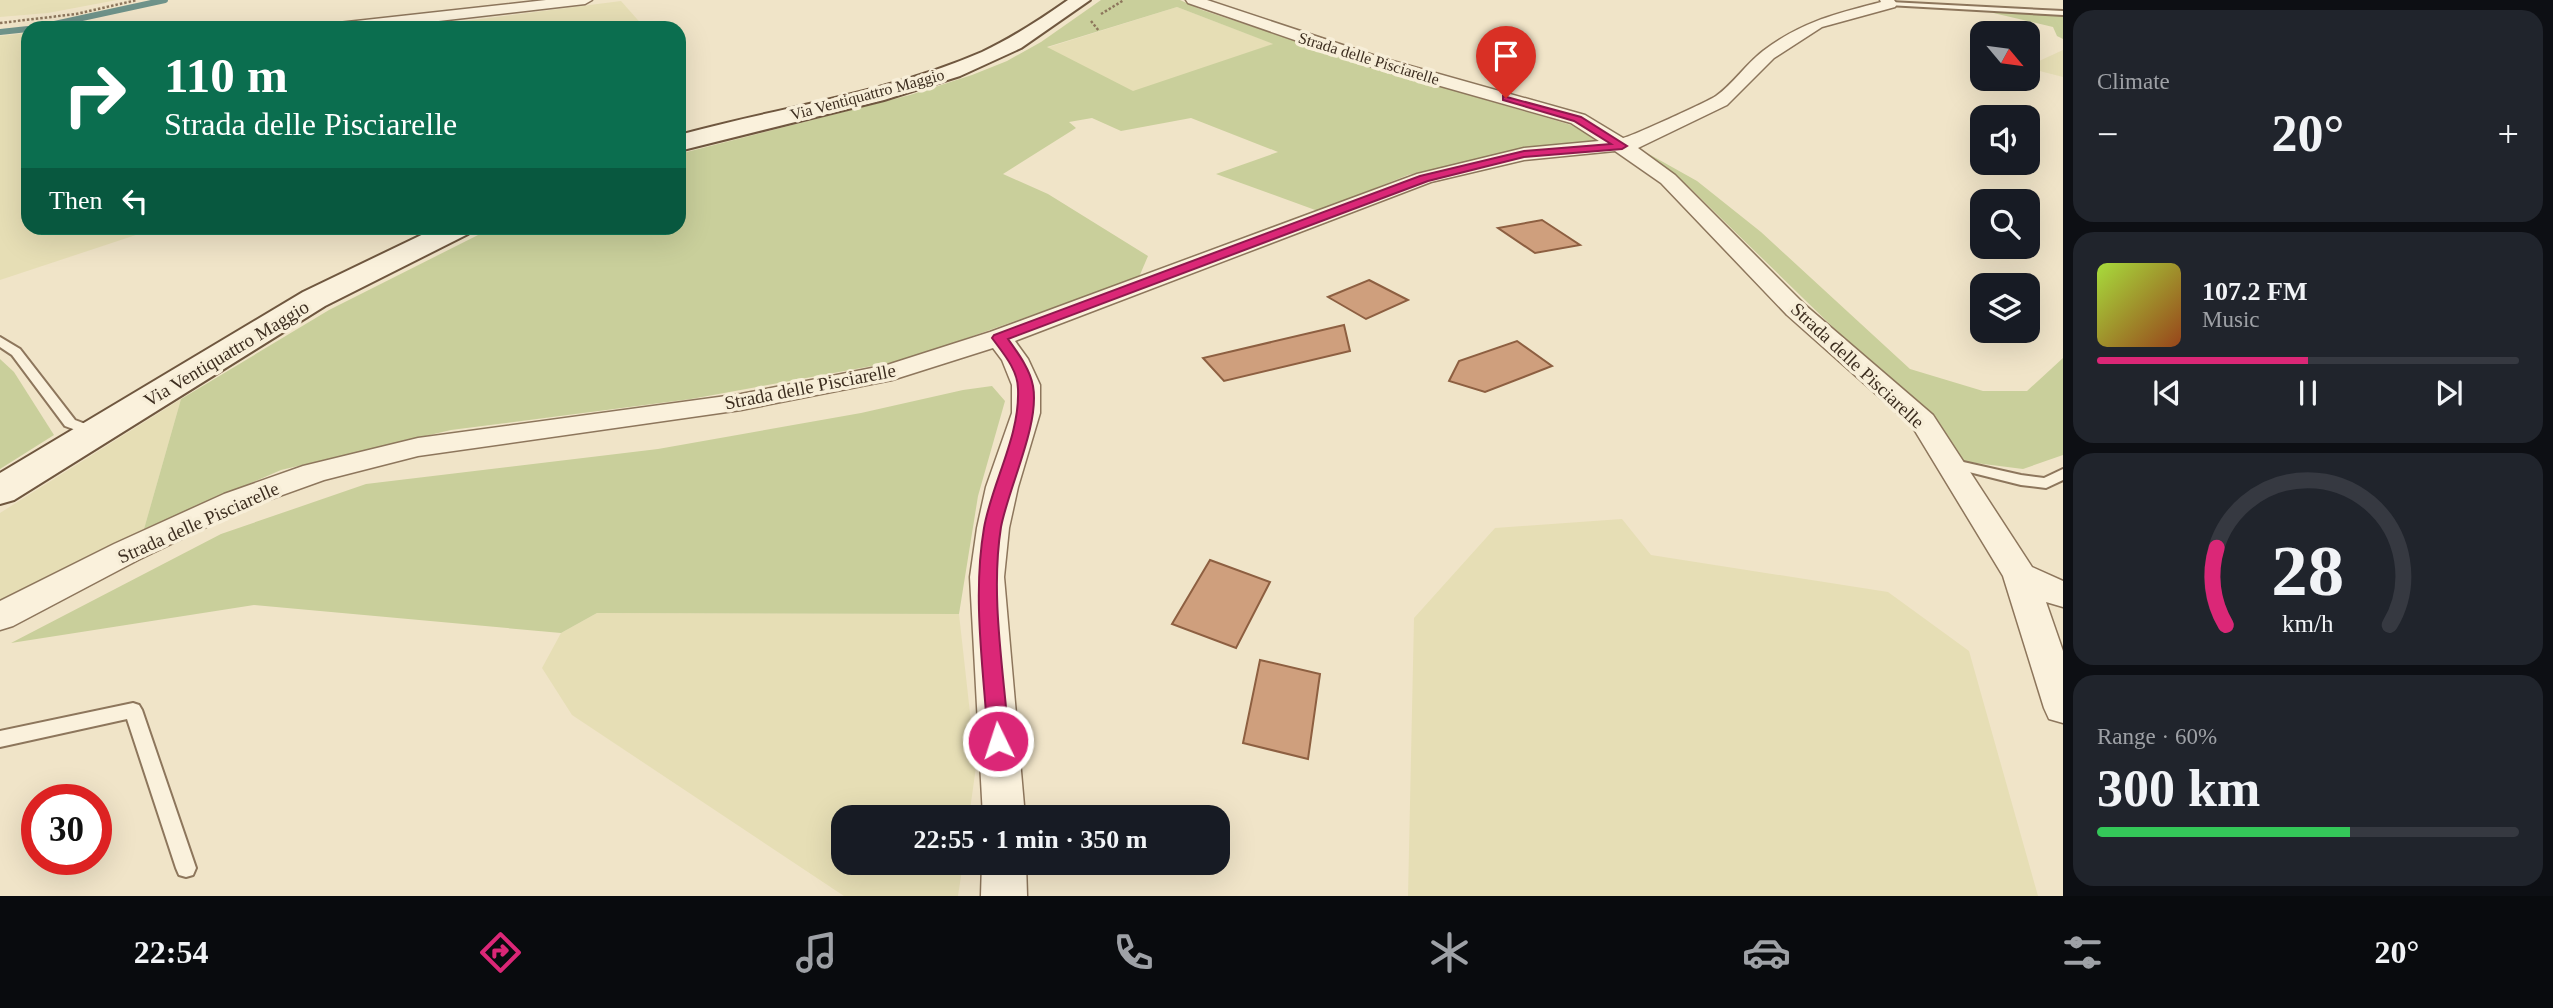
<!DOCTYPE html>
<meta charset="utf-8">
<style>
body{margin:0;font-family:"Times New Roman",serif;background:#20242c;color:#f1f3f6;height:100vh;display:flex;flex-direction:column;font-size:26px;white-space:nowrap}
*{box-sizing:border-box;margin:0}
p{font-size:23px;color:#9ea1a6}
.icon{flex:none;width:38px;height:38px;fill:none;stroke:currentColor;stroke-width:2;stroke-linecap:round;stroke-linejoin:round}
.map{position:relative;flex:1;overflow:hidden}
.sheet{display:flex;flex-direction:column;gap:10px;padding:10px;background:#0d0f14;width:490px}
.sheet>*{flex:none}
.hud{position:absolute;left:21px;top:21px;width:665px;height:214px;border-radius:21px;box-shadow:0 7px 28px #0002;background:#0b6e4f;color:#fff;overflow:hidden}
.needle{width:46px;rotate:119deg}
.fabs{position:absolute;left:1970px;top:21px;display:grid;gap:14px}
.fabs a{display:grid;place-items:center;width:70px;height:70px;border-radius:14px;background:#171b24;box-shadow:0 7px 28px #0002;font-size:35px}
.speed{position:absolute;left:21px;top:784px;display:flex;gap:14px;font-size:35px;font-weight:700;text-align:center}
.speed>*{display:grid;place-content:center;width:91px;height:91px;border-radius:50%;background:#171b24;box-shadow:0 7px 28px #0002;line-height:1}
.speed .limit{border:10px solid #d22;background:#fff;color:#111}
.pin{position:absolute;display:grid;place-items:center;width:60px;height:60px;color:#fff;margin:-72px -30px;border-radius:50% 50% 50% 0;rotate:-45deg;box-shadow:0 0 7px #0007}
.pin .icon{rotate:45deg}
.me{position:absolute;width:77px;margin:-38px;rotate:356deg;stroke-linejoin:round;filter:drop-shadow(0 0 5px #0008)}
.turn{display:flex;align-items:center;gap:24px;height:147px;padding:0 28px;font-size:32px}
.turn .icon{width:91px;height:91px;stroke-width:2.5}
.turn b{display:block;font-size:49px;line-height:60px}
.then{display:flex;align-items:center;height:66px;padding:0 28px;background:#0003;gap:14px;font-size:26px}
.big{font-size:52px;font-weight:600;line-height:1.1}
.sheet .widget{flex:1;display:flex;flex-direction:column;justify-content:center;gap:10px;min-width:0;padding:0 24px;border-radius:21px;background:#20242c}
.sheet .dial{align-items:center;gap:0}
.dial svg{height:182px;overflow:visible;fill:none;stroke:#363941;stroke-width:7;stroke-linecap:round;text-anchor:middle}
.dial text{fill:#f1f3f6;stroke:none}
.song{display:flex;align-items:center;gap:21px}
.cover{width:84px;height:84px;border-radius:10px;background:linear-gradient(135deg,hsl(80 70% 55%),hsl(20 70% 35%))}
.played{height:7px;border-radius:4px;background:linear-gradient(90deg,#db2777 50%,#363941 50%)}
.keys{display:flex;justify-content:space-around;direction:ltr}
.heat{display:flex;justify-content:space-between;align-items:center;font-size:38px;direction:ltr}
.charge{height:10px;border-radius:5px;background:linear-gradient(90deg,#34c759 60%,#363941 0)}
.trip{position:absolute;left:831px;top:805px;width:399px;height:70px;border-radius:21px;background:#171b24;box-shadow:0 7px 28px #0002;font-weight:600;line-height:70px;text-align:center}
.menu{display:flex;height:112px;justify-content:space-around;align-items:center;background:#090b0e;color:#9ea1a6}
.menu .icon{width:49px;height:49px}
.menu .on{color:#db2777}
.menu b{font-size:32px;color:#f1f3f6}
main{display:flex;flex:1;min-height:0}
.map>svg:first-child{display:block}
.farmland{fill:#e6deb5}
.green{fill:#c9cf9b;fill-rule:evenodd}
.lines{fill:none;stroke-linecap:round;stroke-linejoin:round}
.stream{stroke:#6f938a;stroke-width:6}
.building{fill:#cf9f7d;stroke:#8d5f41;stroke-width:2}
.service-casing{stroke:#8d765c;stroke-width:4}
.minor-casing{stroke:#8d765c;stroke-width:3}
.secondary-casing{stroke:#6f573f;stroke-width:4}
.path{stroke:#8d765c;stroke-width:2.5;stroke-dasharray:2.5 2;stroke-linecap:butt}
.service{fill:#faf1dc;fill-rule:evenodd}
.minor{fill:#faf1dc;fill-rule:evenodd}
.secondary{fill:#faf1dc;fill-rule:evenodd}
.route{fill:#db2777;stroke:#8e194d;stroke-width:2}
.labels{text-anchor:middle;stroke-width:7;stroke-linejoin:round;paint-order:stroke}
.far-street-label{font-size:16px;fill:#3d2e20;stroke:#f7eed8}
.street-label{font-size:19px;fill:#3d2e20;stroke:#f7eed8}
</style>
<main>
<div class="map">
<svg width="2063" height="896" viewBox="0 0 2063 896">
<rect width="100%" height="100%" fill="#f0e4c8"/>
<!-- farmland -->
<g class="farmland">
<polygon points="0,0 117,0 48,13 0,17"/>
<polygon points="621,1 645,28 408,28 410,28"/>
<polygon points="1177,7 1274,44 1133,92 1046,48"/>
<polygon points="28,33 28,228 157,228 0,280 0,36"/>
<polygon points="2063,50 2063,77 2028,68 2028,66"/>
<polygon points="181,399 144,529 0,602 0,513"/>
<polygon points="1622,519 1651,555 1888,592 1969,651 2038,896 1408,896 1414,618 1495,528"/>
<polygon points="597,613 959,614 976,767 969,817 844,817 844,863 963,863 958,896 844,896 572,715 542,668 561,633"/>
</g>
<!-- green -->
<g class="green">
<path d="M 1101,0 L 1180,0 L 1202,10 L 1372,66 L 1571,125 L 1597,140 L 1486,157 L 1408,175 L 1318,211 L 1216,174 L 1278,152 L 1191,118 L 1121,131 L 1092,118 L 1069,122 L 1076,128 L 1003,174 L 1048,194 L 1148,256 L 1139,277 L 905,360 L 691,399 L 451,430 L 281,470 L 144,529 L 181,399 L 329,310 L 492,228 L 679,228 L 679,154 L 910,95 L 972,75 L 1007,61 L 1041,42 ZM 1177,7 L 1273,44 L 1133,91 L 1047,47 Z"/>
<polygon points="1989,12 2063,16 2063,39 2057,36 2053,27"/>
<polygon points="1647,153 1697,181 1761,232 1910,369 1983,391 2027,391 2063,358 2063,455 2023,469 1960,461 1924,408 1839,333 1689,187"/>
<polygon points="0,359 14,372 54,435 0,469"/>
<polygon points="992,386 1005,401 978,496 959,614 597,613 561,633 254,605 11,643 221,534 366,484 658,449 861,413 963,390"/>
</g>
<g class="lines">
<!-- stream -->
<g class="stream">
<polyline points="36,28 165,0"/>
<polyline points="0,32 28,29"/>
</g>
</g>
<!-- building -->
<g class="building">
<polygon points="1542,220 1580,245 1535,253 1498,228"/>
<polygon points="1369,280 1408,300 1366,319 1328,297"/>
<polygon points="1344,325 1350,351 1224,381 1203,358"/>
<polygon points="1517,341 1552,366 1485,392 1449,381 1459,361"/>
<polygon points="1210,560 1270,582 1236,648 1172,624"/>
<polygon points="1260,660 1320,674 1308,759 1243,743"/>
</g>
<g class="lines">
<!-- service casing -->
<g class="service-casing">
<g id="service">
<polygon points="1890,2 2063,11 2063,15 1888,5"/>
<polygon points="0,337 20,349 75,420 99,429 101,432 99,435 89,435 65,426 12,355 0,347"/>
<polygon points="1950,459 2021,475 2044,478 2063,469 2063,480 2046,488 2021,485 1945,466 1943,463 1945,460"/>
<polygon points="133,703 139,705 142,710 196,868 193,875 186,877 179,875 176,868 127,719 0,747 0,731"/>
</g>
</g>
<!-- minor casing -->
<g class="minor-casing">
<g id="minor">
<polygon points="546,0 592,0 585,4 378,28 330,28 338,23"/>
<path d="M 1186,0 L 1207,0 L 1382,58 L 1585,115 L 1623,138 C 1628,138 1709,101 1716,96 C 1733,84 1746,64 1763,51 C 1801,22 1835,14 1881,2 L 1880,0 L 1894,0 L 1897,4 L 1895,7 L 1822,27 L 1774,58 L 1727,105 L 1638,148 L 1675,175 L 1805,305 L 1933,415 L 2032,567 L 2063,581 L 2063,607 L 2046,602 L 2063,651 L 2063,723 L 2049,719 L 2044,708 L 2003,576 L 1912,426 L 1787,315 L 1661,183 L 1615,151 L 1524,160 L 1431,182 L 1015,341 L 1028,359 L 1040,385 L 1040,413 L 1018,487 L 1009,528 L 1004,577 L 1025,817 L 983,817 L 970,577 L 977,528 L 986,487 L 1012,413 L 1012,385 L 1002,360 L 993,348 L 892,380 L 741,410 L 418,456 L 324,480 L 246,508 L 138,560 L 13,626 L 0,630 L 0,601 L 114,544 L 224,494 L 303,466 L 418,438 L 741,394 L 887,365 L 990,332 L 1417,174 L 1524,148 L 1599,141 L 1571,123 L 1370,66 L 1188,3 Z"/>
<polygon points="982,863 1026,863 1027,896 981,896"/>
</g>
</g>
<!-- secondary casing -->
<g class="secondary-casing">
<g id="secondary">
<path d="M 1068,0 L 1090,0 L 1021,48 L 960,76 L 884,100 L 679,151 L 679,135 C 780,107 885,94 982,52 C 1012,38 1041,19 1068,0 Z"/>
<polygon points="436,228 472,228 468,234 325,306 14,500 0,504 0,473 303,292"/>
</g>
</g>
<!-- path -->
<g class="path">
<polyline points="1101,14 1124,0"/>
<polyline points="1091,21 1099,31"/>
<polyline points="0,23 76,14 137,0"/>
</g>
<!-- service -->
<use href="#service" class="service"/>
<!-- minor -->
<use href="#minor" class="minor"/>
<!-- secondary -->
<use href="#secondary" class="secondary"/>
</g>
<!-- route -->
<path class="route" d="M 1503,96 L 1581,117 L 1627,146 L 1622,149 L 1524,157 L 1428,181 L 1008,339 C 1018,353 1030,369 1033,386 C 1040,424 1009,486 1001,527 C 990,596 1004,672 1009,741 L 1006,748 L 998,750 L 991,748 L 988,741 C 984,672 972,598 984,528 C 992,482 1020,437 1018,389 C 1018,370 1003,353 992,338 L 994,335 L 1420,176 L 1524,151 L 1611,144 L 1574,121 L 1503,100 Z"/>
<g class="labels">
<!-- far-street labels -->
<g class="far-street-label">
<text transform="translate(1369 58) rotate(17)" y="6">Strada delle Pisciarelle</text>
<text transform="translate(867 94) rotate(-15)" y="6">Via Ventiquattro Maggio</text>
</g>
<!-- street labels -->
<g class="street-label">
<text transform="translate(226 353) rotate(-31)" y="7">Via Ventiquattro Maggio</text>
<text transform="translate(1858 365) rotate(43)" y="7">Strada delle Pisciarelle</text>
<text transform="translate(810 386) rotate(-11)" y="7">Strada delle Pisciarelle</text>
<text transform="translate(198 522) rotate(-24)" y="7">Strada delle Pisciarelle</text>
</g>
</g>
</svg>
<div class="fabs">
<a><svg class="needle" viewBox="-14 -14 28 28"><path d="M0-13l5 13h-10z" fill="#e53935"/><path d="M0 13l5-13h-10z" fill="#9ea1a6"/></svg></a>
<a><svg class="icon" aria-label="sound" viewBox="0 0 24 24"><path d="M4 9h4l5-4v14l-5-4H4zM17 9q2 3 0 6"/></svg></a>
<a><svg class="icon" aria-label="search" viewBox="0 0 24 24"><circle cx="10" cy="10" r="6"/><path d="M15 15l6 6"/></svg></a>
<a><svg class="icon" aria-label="layers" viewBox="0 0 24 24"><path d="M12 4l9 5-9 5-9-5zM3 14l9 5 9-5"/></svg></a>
</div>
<div class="speed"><div class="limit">30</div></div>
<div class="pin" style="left:1506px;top:98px;background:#d93025"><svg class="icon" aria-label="arrive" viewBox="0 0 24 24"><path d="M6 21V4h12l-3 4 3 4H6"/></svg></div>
<svg class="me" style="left:998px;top:741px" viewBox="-20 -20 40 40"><circle r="17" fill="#db2777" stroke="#fff" stroke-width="3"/><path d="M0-11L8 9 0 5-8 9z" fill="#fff"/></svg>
<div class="trip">22:55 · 1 min · 350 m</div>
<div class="hud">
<div class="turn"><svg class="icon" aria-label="right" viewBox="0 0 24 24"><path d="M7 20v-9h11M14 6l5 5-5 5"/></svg><div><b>110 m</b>Strada delle Pisciarelle</div></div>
<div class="then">Then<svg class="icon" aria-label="left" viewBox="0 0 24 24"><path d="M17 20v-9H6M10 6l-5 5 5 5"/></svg></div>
</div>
</div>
<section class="sheet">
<div class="widget"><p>Climate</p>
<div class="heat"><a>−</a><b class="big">20°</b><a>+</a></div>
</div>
<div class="widget">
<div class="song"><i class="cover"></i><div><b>107.2 FM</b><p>Music</p></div></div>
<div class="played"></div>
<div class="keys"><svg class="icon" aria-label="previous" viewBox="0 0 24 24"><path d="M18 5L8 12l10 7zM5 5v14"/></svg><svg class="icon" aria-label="pause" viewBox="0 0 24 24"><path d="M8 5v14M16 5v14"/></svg><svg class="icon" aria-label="next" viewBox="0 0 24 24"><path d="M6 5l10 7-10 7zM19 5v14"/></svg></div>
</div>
<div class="widget dial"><svg viewBox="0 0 100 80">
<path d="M14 69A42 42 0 1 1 86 69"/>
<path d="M14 69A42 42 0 0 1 10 35" stroke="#db2777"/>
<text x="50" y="56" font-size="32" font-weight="700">28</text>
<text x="50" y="72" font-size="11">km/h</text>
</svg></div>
<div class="widget"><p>Range · 60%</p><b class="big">300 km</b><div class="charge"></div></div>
</section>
</main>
<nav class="menu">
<b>22:54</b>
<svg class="icon on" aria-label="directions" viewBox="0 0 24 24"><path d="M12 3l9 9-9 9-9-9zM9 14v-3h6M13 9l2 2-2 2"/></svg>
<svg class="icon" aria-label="music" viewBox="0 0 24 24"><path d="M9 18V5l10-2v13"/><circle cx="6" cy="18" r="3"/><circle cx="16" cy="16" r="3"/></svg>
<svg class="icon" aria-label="phone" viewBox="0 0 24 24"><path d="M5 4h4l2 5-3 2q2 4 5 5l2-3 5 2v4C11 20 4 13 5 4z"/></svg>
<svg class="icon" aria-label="climate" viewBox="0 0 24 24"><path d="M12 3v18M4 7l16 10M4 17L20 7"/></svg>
<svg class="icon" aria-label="car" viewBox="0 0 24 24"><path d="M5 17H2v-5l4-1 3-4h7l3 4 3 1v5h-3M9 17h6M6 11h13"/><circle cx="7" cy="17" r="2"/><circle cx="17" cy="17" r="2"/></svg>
<svg class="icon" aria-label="filters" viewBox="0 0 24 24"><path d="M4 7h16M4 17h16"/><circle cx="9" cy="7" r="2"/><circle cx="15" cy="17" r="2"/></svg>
<b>20°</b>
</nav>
